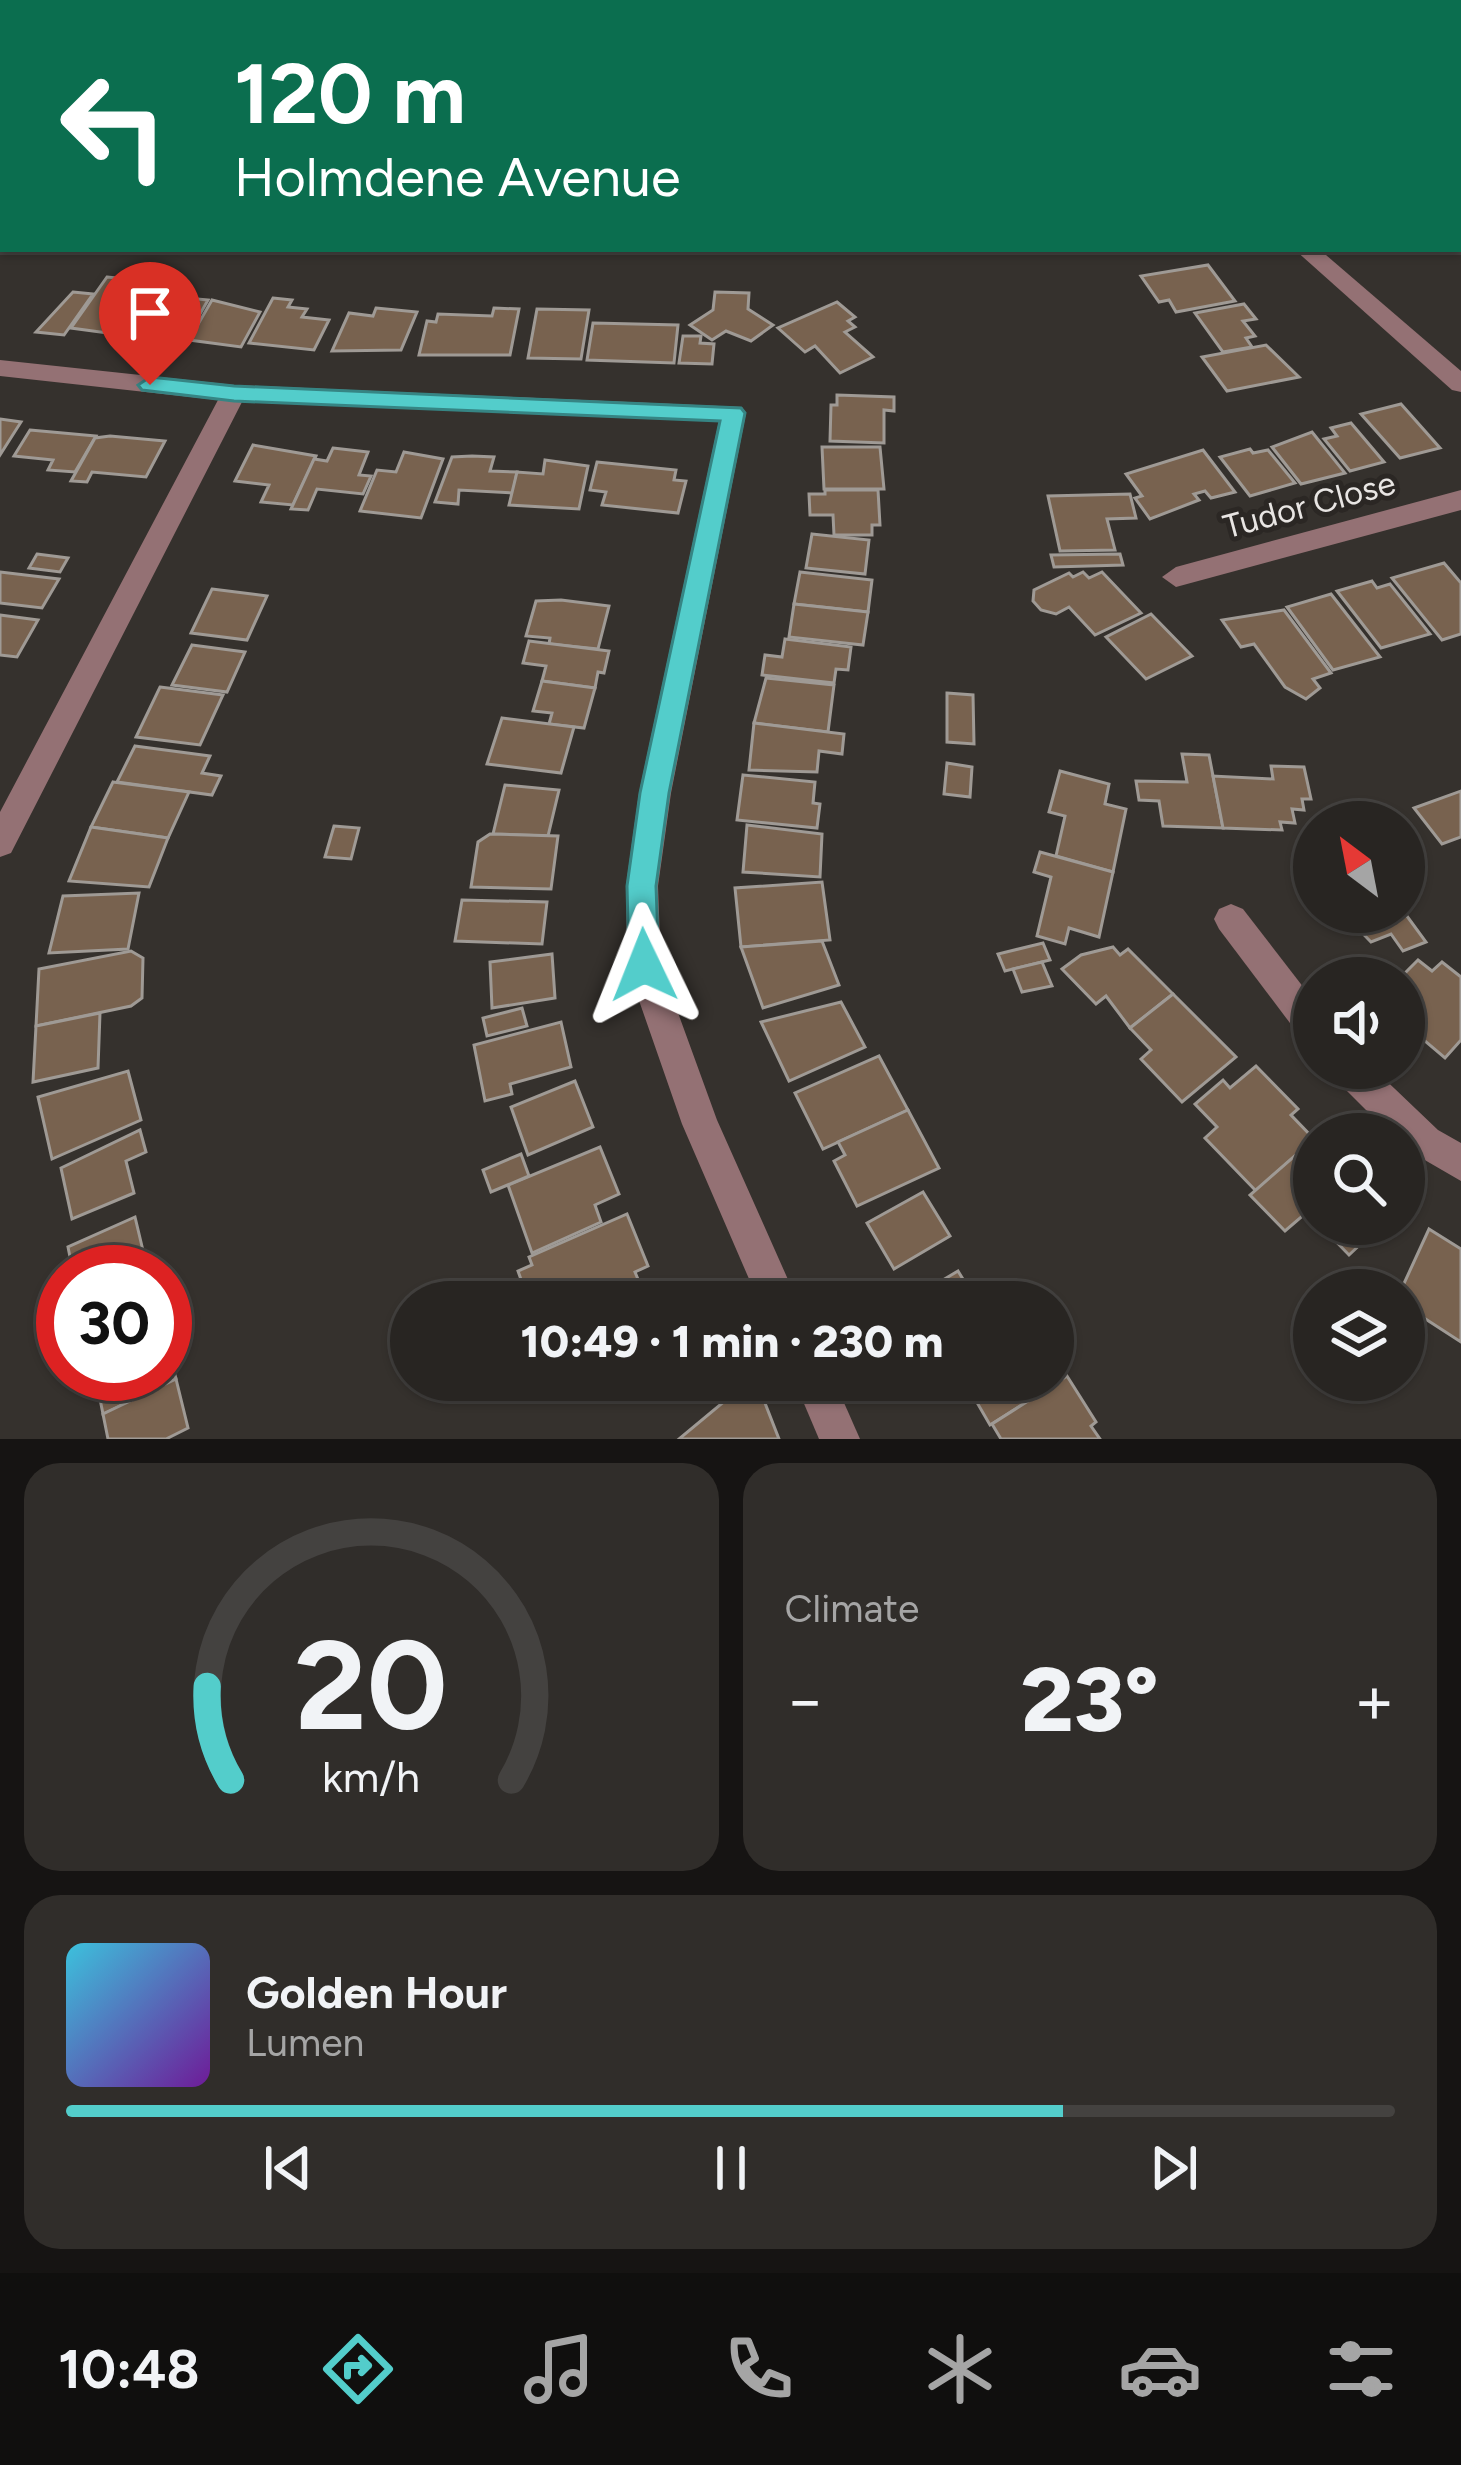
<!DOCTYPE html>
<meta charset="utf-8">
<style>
body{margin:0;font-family:Figtree,sans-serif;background:#302d2a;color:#f1f3f6;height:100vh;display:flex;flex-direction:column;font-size:45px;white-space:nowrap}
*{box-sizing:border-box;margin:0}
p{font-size:39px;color:#a5a5a5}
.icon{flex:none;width:66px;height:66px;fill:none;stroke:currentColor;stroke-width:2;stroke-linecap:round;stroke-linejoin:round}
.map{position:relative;height:1439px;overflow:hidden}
.side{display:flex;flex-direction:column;gap:24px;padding:24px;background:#161413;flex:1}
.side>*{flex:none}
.hud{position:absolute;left:0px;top:0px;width:1461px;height:252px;box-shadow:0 3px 9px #0004,0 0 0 3px #444240;background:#0b6e4f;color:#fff;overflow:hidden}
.needle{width:78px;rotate:328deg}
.buttons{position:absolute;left:1293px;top:801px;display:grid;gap:24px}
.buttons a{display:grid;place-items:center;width:132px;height:132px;border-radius:50%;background:#282522;box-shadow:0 3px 9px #0004,0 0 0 3px #444240;font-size:60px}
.speed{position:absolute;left:36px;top:1245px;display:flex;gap:24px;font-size:60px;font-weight:700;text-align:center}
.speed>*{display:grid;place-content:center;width:156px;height:156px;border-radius:50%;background:#282522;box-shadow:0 3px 9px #0004,0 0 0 3px #444240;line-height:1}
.speed .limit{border:18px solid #d22;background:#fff;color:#111}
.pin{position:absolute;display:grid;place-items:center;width:102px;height:102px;color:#fff;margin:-123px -51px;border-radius:50% 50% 50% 0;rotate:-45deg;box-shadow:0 0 12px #0007}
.pin .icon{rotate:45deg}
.me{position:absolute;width:132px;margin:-66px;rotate:358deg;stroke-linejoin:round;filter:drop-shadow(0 0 9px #0008)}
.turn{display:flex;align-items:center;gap:42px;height:252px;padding:0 36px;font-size:54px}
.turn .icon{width:156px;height:156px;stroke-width:2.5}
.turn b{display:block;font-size:84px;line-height:102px}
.big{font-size:90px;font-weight:800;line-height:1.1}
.side .widget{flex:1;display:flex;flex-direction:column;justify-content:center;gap:18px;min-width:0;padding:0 42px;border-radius:36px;background:#302d2a}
.side .dial{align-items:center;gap:0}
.dial svg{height:312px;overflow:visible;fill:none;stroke:#444240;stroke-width:7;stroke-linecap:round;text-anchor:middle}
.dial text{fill:#f1f3f6;stroke:none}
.song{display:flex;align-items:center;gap:36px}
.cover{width:144px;height:144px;border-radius:18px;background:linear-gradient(135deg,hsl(190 70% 55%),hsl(280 70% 35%))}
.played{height:12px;border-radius:6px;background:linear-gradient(90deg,#53cdcb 75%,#444240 75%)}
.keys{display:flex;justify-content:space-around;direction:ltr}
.heat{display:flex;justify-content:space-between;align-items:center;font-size:66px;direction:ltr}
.side .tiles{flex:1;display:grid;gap:24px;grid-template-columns:1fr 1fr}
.widget:last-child{grid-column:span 2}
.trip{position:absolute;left:390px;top:1281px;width:684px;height:120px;border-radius:60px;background:#282522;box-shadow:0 3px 9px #0004,0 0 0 3px #444240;font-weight:800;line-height:120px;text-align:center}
.menu{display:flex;height:192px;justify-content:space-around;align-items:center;background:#100f0e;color:#a5a5a5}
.menu .icon{width:84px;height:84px}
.menu .selected{color:#53cdcb}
.menu b{font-size:54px;color:#f1f3f6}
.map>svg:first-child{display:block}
.building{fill:#78624f;stroke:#9f9a95;stroke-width:3}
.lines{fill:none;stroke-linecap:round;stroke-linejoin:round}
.minor{fill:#947174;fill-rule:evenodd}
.route{fill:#53cdcb;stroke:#368584;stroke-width:3}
.labels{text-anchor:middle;stroke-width:10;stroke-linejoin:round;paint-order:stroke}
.street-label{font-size:33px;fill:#e8e5e3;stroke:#2b2724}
</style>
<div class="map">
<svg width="1461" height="1439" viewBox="0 0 1461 1439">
<rect width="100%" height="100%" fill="#35312d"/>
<!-- building -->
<g class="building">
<polygon points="1208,265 1235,301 1176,312 1169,300 1159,302 1141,276"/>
<polygon points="107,277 127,279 117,293 128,294 125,299 145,301 122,335 71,328"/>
<polygon points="160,290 190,293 187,298 208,300 184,342 143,338 160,309 149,308"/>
<polygon points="73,292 93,294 64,335 36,332"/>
<polygon points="715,292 749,293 748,309 773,325 751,341 726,331 712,340 690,325 713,310"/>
<polygon points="273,298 292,300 288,307 307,309 302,317 329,320 314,350 249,343"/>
<polygon points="212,300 260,312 241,347 189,340"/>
<polygon points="837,302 855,317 848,321 855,327 845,332 873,357 840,373 815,346 805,352 778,328"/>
<polygon points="1244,304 1256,319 1243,321 1255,336 1246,338 1252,347 1223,352 1195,313"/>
<polygon points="376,308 417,312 401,350 332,351 349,313 373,316"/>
<polygon points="494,308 519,309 510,355 419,355 427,321 436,322 438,314 492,316"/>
<polygon points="537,309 589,310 581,359 528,358"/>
<polygon points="593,323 678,325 674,363 587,360"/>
<polygon points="683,336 701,336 700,343 714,344 712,364 679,363"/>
<polygon points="1266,345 1299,377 1227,391 1202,357"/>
<polygon points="837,395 894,397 894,411 884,410 884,443 830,441 831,405 837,405"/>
<polygon points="1401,404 1440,448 1400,458 1361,414"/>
<polygon points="0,419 21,422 0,455"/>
<polygon points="1351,423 1384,462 1350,471 1324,439 1337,436 1331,428"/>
<polygon points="30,430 96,436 75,472 48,470 53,460 14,456"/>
<polygon points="1312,432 1345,473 1301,484 1272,447"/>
<polygon points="110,436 165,441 146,477 92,472 87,482 71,481 95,438"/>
<polygon points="253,445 316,456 293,505 261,502 269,485 235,481"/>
<polygon points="822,447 880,447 884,489 824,489"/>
<polygon points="333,448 368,452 359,475 371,476 363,494 317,489 308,510 291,509 314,459 327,461"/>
<polygon points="1250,449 1253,453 1268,450 1295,483 1250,496 1220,457"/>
<polygon points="1203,450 1235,492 1211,498 1205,491 1194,494 1199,500 1150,519 1135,498 1142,496 1126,474"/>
<polygon points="404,452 443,459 421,518 360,511 377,470 396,472"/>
<polygon points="472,456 494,457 490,471 517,472 513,493 459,490 458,504 435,502 452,457"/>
<polygon points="545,460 588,466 579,509 509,505 517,472 543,474"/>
<polygon points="597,462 676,470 674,480 686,481 678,513 602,505 606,492 590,490"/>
<polygon points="825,490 878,490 880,525 872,525 872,535 834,535 833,515 810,515 809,494 825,494"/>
<polygon points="1130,494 1136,518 1107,519 1115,550 1060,551 1048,496"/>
<polygon points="812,534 869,540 865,574 806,568"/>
<polygon points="37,554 68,558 60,572 29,568"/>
<polygon points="1120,554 1123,565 1054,567 1051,555"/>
<polygon points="1444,563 1461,583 1461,634 1442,640 1392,578"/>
<polygon points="0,572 59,579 42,608 0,603"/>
<polygon points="800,572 872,580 868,612 794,604"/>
<polygon points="1083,572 1089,578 1102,572 1141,613 1095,635 1069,607 1056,614 1041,610 1033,601 1034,590 1069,573 1073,577"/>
<polygon points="1372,581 1377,588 1390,584 1430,634 1381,648 1337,591"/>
<polygon points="212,589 267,596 247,640 191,633"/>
<polygon points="1331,594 1380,657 1333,670 1287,607"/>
<polygon points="561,600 609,606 598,649 549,644 550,638 526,636 536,601"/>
<polygon points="794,604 868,612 863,645 789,637"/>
<polygon points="1284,610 1331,673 1313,679 1320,688 1306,699 1285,687 1254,644 1241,647 1222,620"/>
<polygon points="1151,614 1192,656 1146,679 1106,637"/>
<polygon points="0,615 38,620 17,657 0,655"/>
<polygon points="785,639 851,647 848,670 836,669 834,683 762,675 765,655 782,657"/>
<polygon points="529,641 609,651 604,673 598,672 595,688 542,681 546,666 523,663"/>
<polygon points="192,645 245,652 227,692 172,685"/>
<polygon points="766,678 834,685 828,732 754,723"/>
<polygon points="542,681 595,688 584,728 549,724 552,713 533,711"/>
<polygon points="160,687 223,695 200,745 136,737"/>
<polygon points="947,693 973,695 974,744 947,742"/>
<polygon points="502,718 574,727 561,773 487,764"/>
<polygon points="754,723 844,734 842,754 819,751 817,772 749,770"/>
<polygon points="135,746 210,756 202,773 221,776 212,795 117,782"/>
<polygon points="1182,754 1209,755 1223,828 1163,826 1159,801 1139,800 1136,781 1187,782"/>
<polygon points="947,763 972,767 970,797 944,794"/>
<polygon points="1271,766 1304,767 1311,799 1302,799 1304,810 1292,809 1295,823 1280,822 1282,830 1223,828 1213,776 1273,779"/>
<polygon points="1060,771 1109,784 1105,804 1126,809 1113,872 1056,856 1065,816 1049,812"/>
<polygon points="743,775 815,782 813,803 820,804 817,828 737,820"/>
<polygon points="113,782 189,792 168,838 91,827"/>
<polygon points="505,785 559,790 548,836 493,834"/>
<polygon points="1461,791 1461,837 1442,844 1414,808"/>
<polygon points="747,825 822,834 820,877 743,872"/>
<polygon points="334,826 359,828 351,859 325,857"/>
<polygon points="91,827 168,838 149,887 69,881"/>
<polygon points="490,834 558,836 551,889 471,887 478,842"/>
<polygon points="1040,852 1113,872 1099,937 1069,928 1065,944 1037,936 1051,877 1034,872"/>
<polygon points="822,882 830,940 741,947 735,888"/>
<polygon points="139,893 128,949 49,953 63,896"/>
<polygon points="462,900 547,902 542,944 455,941"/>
<polygon points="1342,912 1404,912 1426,942 1403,951 1391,934 1371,942"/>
<polygon points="822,941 839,985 763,1008 741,947"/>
<polygon points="1043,943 1050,960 1005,971 998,954"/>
<polygon points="1113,947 1120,955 1128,949 1173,994 1130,1028 1106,996 1096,1004 1062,969 1081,955"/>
<polygon points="131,951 143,958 142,998 131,1006 36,1026 39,969"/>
<polygon points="552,954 555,998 492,1008 490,962"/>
<polygon points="1418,960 1432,971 1442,962 1461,977 1461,1040 1445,1058 1406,1025 1410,1021 1404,1016 1400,978"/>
<polygon points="1042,962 1052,986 1022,992 1013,969"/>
<polygon points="1173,994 1236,1057 1182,1102 1141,1059 1151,1050 1130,1028"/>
<polygon points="841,1002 865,1047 789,1081 761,1022"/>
<polygon points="522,1008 527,1026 487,1036 483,1018"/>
<polygon points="100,1013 98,1068 33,1082 36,1026"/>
<polygon points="561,1022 571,1067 510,1084 512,1094 485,1101 474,1045"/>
<polygon points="879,1056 908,1110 823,1149 795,1093"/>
<polygon points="1256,1066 1298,1109 1291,1115 1314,1139 1256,1191 1205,1138 1217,1127 1195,1104 1223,1080 1230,1088"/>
<polygon points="128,1071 141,1120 52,1159 38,1097"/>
<polygon points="575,1081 593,1127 528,1155 511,1107"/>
<polygon points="908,1110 939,1168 857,1206 834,1161 845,1155 838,1142"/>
<polygon points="140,1130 146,1152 126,1161 134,1193 72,1219 61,1168"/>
<polygon points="1314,1139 1314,1219 1307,1212 1285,1231 1250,1195"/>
<polygon points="600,1147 619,1194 595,1205 601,1222 532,1253 508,1185"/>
<polygon points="521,1154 529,1176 491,1192 483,1170"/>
<polygon points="923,1192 950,1236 894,1269 867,1223"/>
<polygon points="627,1214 648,1266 635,1272 642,1289 615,1302 529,1302 518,1271 532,1265 529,1257"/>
<polygon points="135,1217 145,1259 114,1272 73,1272 68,1247"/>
<polygon points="1319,1224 1382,1224 1349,1255"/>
<polygon points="1429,1229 1461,1249 1461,1342 1404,1305 1401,1290"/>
<polygon points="958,1271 977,1302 906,1302"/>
<polygon points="165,1334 176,1379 103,1414 95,1374 165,1374"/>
<polygon points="1053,1371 1060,1381 990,1425 964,1380 1053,1380"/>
<polygon points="1067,1376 1096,1422 1091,1426 1100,1439 1001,1439 992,1424"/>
<polygon points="176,1379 188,1428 166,1439 108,1439 103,1414"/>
<polygon points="750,1380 756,1380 779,1439 679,1439"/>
</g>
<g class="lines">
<!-- minor -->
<g class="minor">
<polygon points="1278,0 1301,0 1276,3"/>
<polygon points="0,9 3,10 3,23 0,22"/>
<polygon points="3,93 3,107 0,108 0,94"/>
<polygon points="1294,249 1319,249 1461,371 1461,392 1452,390"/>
<polygon points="0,360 234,385 742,407 746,413 671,793 658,886 661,966 717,1120 798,1302 759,1302 682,1124 627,966 626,886 639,793 719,421 242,402 11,853 0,857 0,812 218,400 0,376"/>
<polygon points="1461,490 1461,510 1176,587 1162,577 1176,567"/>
<polygon points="1231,904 1243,909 1314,1001 1314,1044 1302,1039 1219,929 1214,919 1219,909"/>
<polygon points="1330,1068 1373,1068 1438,1130 1461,1143 1461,1181 1404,1148 1404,1134 1390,1134 1336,1080"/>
<polygon points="794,1380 834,1380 860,1439 819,1439"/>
</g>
</g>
<!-- route -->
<polygon class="route" points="150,377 234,386 741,408 745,413 669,793 656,886 659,965 655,975 644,979 633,975 629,965 627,886 640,793 720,421 234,401 142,390 138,385"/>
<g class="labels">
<!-- street labels -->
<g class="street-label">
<text transform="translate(1309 504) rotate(-15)" y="12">Tudor Close</text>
</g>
</g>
</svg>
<div class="buttons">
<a><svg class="needle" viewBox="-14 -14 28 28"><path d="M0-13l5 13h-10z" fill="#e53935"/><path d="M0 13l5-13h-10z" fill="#a5a5a5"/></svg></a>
<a><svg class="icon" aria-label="sound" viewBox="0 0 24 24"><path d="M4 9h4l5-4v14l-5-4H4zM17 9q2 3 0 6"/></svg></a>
<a><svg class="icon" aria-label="search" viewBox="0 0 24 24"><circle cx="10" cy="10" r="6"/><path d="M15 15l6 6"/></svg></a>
<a><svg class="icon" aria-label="layers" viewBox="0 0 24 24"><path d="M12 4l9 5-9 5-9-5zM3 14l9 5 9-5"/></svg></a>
</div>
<div class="speed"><div class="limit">30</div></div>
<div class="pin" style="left:150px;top:385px;background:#d93025"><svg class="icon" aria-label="arrive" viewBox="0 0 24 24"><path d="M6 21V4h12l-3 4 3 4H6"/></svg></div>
<svg class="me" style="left:644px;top:965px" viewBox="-20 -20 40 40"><path d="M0-17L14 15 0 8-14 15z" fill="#53cdcb" stroke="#fff" stroke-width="4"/></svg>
<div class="trip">10:49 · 1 min · 230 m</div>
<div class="hud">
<div class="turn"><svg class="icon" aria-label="left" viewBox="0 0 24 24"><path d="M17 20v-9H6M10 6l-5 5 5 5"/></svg><div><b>120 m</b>Holmdene Avenue</div></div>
</div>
</div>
<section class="side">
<div class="tiles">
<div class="widget dial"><svg viewBox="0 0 100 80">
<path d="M14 69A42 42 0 1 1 86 69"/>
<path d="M14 69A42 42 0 0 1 8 45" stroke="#53cdcb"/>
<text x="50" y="56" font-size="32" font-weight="700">20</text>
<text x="50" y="72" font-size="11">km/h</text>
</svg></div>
<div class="widget"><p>Climate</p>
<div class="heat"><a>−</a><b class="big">23°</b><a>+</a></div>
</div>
<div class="widget">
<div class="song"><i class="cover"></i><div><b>Golden Hour</b><p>Lumen</p></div></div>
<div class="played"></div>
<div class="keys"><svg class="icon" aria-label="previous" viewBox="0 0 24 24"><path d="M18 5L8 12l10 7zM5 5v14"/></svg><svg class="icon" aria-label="pause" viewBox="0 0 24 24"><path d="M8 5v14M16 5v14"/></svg><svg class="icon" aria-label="next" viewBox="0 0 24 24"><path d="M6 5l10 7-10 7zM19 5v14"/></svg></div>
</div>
</div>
</section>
<nav class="menu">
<b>10:48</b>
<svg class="icon selected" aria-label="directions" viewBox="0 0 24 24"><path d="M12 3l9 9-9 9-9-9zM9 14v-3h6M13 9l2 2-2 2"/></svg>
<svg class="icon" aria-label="music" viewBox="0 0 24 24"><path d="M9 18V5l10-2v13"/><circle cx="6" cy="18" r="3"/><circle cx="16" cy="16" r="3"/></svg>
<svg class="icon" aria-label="phone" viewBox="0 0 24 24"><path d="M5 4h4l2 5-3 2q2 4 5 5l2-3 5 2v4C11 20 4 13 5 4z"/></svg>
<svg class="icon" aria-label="climate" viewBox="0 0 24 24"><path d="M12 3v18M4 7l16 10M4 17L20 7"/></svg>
<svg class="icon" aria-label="car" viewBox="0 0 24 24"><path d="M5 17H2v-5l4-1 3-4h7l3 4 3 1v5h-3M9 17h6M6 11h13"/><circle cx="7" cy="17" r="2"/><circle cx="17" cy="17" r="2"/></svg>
<svg class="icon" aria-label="filters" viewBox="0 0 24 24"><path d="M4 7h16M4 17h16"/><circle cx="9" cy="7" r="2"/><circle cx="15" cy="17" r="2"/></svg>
</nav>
